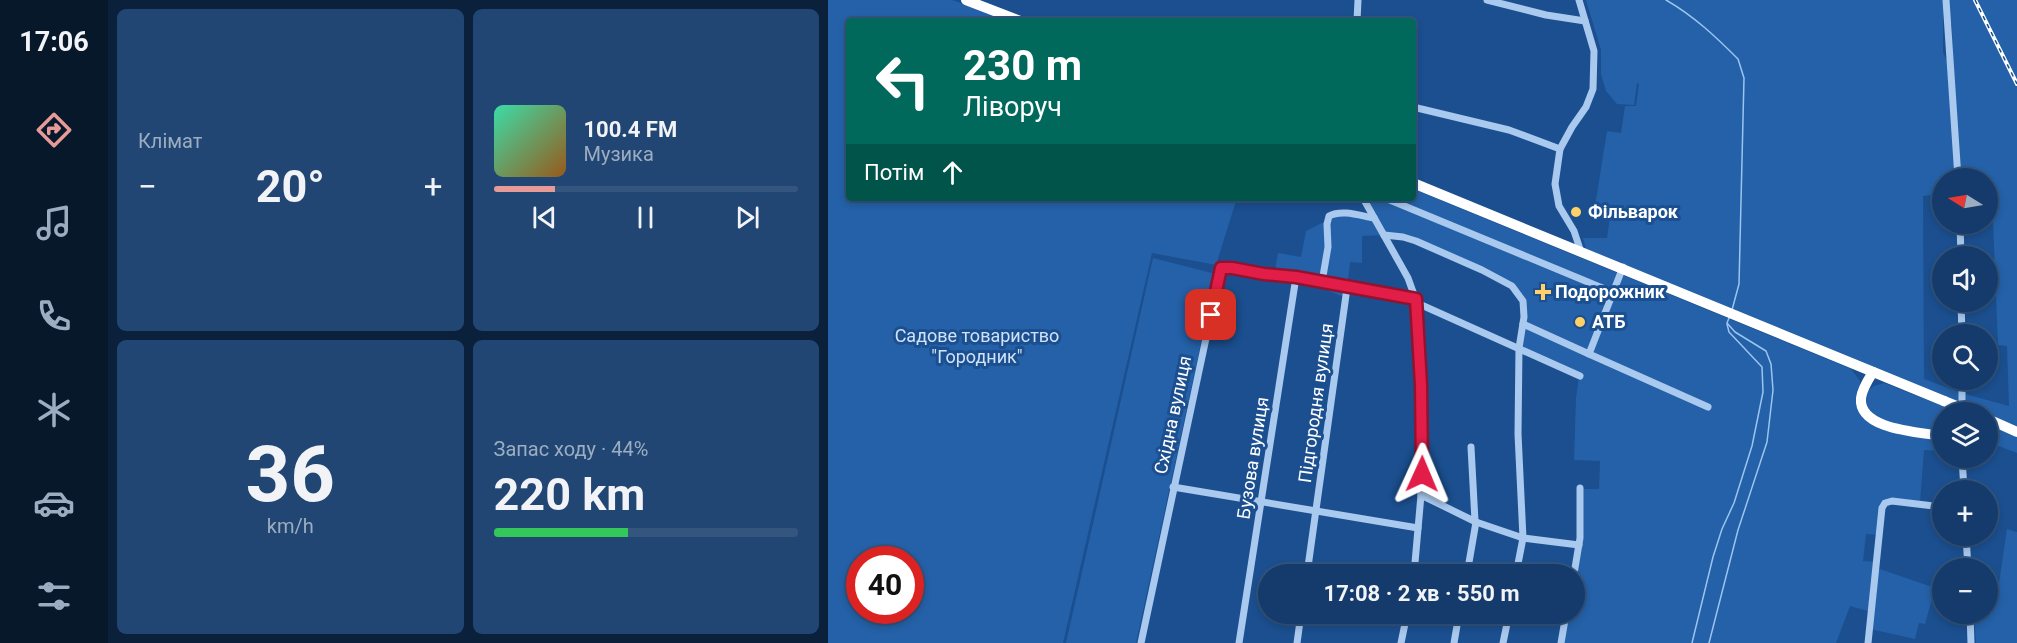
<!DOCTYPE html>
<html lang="uk">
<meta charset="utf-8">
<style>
body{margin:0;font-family:Roboto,sans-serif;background:#214673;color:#f1f3f6;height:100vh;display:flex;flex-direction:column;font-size:22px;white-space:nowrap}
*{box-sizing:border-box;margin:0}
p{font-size:20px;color:#9dadc1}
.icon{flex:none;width:33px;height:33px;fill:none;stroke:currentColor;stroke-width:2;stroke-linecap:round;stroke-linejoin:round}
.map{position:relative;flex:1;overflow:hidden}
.panel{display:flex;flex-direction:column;gap:9px;padding:9px;background:#0b203b;width:720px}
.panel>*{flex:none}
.hud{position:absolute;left:18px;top:18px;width:570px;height:183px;border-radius:6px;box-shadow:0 3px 9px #0003,0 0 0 2px #33557e;background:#00695c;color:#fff;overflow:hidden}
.needle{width:39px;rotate:281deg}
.tools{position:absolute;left:1104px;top:168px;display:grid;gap:12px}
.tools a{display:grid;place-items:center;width:66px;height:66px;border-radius:50%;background:#143b6b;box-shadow:0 3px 9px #0003,0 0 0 2px #33557e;font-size:30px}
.speed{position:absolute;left:18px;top:546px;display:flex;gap:12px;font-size:30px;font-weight:700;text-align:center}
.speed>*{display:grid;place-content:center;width:78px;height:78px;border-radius:50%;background:#143b6b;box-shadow:0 3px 9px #0003,0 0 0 2px #33557e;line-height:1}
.speed .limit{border:9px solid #d22;background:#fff;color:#111}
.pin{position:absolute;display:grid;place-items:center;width:51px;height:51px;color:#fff;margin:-26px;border-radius:12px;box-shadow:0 3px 9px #0006}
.me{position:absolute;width:66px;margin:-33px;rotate:1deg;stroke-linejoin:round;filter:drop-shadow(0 0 4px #0008)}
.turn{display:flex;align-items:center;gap:21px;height:126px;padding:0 18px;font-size:27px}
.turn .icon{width:78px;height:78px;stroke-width:2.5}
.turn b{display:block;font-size:42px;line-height:51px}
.then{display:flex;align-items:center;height:57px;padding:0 18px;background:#0003;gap:12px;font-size:22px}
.big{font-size:45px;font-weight:700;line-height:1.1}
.panel .card{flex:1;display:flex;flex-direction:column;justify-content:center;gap:9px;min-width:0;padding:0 21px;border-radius:9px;background:#214673}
.panel .dial{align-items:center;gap:0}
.dial b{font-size:78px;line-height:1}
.song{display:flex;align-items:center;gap:18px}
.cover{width:72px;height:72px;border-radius:9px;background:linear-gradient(135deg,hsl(160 70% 55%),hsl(30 70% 35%))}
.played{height:6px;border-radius:3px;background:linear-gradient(90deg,#e69b98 20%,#33557e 20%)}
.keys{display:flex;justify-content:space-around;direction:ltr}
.heat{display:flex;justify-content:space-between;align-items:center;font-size:33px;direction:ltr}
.charge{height:9px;border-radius:4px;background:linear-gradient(90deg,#34c759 44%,#33557e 0)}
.panel .tiles{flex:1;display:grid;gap:9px;grid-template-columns:repeat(2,1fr)}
.trip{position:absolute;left:430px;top:564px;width:327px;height:60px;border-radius:30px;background:#143b6b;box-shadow:0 3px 9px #0003,0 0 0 2px #33557e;font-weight:700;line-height:60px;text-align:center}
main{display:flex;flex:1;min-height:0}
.tab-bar{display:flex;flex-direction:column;width:108px;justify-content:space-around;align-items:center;background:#08182b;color:#9dadc1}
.tab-bar .icon{width:42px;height:42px}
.tab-bar .active{color:#e69b98}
.tab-bar b{font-size:27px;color:#f1f3f6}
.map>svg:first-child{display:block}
.green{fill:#2461a8;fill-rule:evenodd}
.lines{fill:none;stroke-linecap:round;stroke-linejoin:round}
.stream{stroke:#9cc4f0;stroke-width:1.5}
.minor{stroke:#a9c9ee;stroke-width:7}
.highway{stroke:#fff;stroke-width:10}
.rail-casing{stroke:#fff;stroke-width:4}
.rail{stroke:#1b4f8f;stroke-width:1.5;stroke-dasharray:4.5;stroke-linecap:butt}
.highway-bridge{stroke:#fff;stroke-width:10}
.route-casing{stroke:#92132f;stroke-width:15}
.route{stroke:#e11d48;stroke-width:10}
.poi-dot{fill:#ffd166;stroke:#1b4f8f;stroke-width:2}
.labels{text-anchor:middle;stroke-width:6;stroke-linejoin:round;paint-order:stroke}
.poi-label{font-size:18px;font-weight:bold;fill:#fff;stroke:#1b4f8f;text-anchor:start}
.park-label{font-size:18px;fill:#cfe3fa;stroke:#1b4f8f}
.street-label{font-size:18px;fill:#fff;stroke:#1b4f8f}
</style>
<main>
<nav class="tab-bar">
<b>17:06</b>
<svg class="icon active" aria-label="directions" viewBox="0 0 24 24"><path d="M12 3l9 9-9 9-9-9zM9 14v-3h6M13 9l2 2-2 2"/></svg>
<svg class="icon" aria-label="music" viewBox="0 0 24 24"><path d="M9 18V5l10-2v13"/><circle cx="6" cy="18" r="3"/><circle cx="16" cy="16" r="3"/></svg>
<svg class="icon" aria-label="phone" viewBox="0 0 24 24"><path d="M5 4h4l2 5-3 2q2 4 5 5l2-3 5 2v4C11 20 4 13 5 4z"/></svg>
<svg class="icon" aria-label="climate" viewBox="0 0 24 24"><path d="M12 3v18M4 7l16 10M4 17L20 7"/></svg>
<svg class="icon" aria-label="car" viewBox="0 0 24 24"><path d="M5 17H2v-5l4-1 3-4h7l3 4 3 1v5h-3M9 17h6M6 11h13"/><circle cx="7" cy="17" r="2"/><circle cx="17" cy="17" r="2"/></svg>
<svg class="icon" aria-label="filters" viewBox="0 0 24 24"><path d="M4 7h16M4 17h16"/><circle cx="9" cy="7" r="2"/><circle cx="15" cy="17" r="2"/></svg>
</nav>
<section class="panel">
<div class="tiles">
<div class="card"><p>Клімат</p>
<div class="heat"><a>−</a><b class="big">20°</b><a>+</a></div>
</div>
<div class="card">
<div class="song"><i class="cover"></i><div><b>100.4 FM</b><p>Музика</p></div></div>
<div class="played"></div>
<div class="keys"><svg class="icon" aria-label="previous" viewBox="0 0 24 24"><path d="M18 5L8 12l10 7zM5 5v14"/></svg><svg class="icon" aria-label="pause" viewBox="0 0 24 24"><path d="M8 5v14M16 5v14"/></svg><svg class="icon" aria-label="next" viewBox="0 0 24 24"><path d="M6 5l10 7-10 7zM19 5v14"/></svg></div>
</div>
<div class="card dial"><b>36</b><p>km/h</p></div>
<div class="card"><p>Запас ходу · 44%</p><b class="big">220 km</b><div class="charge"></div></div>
</div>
</section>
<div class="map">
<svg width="1189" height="643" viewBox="0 0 1189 643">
<rect width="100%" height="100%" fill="#1b4f8f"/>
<!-- green -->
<g class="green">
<path d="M 0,0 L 124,0 L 183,21 L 21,21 L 21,198 L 409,198 L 388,265 L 324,253 L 235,643 L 0,643 ZM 32,560 L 82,560 L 82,610 L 32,610 Z"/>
<path d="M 758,0 L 1189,0 L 1189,429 L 1160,417 L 1160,412 L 1150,412 L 1138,407 L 1137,394 L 1181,406 L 1179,346 L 1170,345 L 1164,197 L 1160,196 L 1160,178 L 1114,178 L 1114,194 L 1095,196 L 1096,379 L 1131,392 L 1131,404 L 758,249 L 755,238 L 779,238 L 783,210 L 767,206 L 779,131 L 793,133 L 797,106 L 808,106 L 811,84 L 809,83 L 806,105 L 789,104 L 778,91 L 773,74 L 773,50 ZM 1115,1 L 1124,26 L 1125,71 L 1115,53 Z"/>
<polygon points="585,189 1023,369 1032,381 1035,415 1114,439 1114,451 1096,450 1092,503 1057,503 1052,535 1038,534 1035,561 1049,562 1049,568 1107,588 1097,624 1091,623 1087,639 1042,629 1043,612 1022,606 1008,643 736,643 741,614 747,614 747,583 754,546 754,489 771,489 772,461 746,460 748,398 751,376 691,348 696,317 690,291 588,241 557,235 534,236 534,263 522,262 518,298 468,277 468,274 447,270 450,253 473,257 478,231 512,214 542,213 535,198 585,198"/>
<polygon points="325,258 388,274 308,643 238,643"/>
<polygon points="1056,383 1130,412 1114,412 1114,434 1050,420 1037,407 1039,391 1046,386"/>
<polygon points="1160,425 1189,437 1189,453 1160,442"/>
<polygon points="1179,529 1189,532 1189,643 1148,643 1146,614 1160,614 1160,589 1170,590"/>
</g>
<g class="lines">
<!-- stream -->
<g class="stream">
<path d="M 838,0 C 866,16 888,37 910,59 L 916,78 L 911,284 L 904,310"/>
<polyline points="864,643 885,557 894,529 906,503 924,446 935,392 934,367 901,332 899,324"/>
<polyline points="881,643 910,530 939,442 945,390 943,364 938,351 907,332 899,323 901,318"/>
</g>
<!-- minor -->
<g class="minor">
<polyline points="659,0 718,15 757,21"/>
<polyline points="751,0 766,51 765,89 758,107 744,127 732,149 727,184 731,206 746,231 753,252"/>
<polyline points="1118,0 1130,178"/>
<polyline points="529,21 530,0"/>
<polyline points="585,107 681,130 732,149"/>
<polyline points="535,198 580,278 589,303 595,453 593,495 586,574"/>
<polyline points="557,198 784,292"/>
<polyline points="1132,224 1133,256"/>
<polyline points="556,235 575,237 588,241 654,270 684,286 695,301 696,317 691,348 690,434 695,538 688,574"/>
<polyline points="795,267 761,354 880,407"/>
<path d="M 494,282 L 500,247 L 499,224 L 501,216 C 514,209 533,216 546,218"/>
<polyline points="1133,302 1134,334"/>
<polyline points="589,303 752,376"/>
<polyline points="695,324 761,354"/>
<polyline points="1134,380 1134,410"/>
<polyline points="643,447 647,521"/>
<polyline points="1134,458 1136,490"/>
<polyline points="345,487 590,528"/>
<polyline points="593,495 648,522 695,538 751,545"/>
<polyline points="1138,536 1140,568"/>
<polyline points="479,574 519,288"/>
<polyline points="639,574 648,522"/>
<polyline points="746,574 752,538 752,488"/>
<polyline points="1142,614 1143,643"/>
<polyline points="313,643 393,268 404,268 436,274 468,277 588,299"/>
<polyline points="411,643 468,277"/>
<polyline points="469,643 473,614"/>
<polyline points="573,643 579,614"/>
<polyline points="626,643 631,614"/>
<polyline points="675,643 681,614"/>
<polyline points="733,643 738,614"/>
<polyline points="1040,643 1054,508 1057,503 1064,501 1114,507"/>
</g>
<!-- highway -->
<g class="highway">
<polyline points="138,0 192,21"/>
<polyline points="585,183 1116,401"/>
<path d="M 1045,372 C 1040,380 1034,389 1033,398 C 1030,430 1092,432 1114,436"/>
<polyline points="1160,419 1189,432"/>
</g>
<!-- rail casing -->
<g class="rail-casing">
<polyline id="rail" points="1147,0 1189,84"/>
</g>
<!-- rail -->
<use href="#rail" class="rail"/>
<!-- highway-bridge -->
<polyline class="highway-bridge" points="1116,401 1143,412"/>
</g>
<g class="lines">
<!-- route casing -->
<g class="route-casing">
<polyline id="route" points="383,315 393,268 404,268 436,274 468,277 588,299 593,385 594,474"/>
</g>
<!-- route -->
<use href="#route" class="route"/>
</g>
<!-- markers -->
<g class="poi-dot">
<circle cx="748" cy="212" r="6"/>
<path d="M712 283h6v6h6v6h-6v6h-6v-6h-6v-6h6z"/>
<circle cx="752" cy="322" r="6"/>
</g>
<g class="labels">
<!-- poi labels -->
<g class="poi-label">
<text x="760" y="218">Фільварок</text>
<text x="727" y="298">Подорожник</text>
<text x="764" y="328">АТБ</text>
</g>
<!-- park labels -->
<g class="park-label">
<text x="149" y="342">Садове товариство<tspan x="149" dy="21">"Городник"</tspan></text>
</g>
<!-- street labels -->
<g class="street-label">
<text transform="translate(488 403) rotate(-82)" y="6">Підгородня вулиця</text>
<text transform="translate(345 415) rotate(-78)" y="6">Східна вулиця</text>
<text transform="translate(425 458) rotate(-81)" y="6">Бузова вулиця</text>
</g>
</g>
</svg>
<div class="tools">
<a><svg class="needle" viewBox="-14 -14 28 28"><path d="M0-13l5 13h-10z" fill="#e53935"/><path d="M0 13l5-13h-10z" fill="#9dadc1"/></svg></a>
<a><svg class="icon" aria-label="sound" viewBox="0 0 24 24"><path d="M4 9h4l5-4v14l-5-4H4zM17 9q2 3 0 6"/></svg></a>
<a><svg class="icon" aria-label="search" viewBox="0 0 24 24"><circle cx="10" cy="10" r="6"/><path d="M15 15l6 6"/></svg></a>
<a><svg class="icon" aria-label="layers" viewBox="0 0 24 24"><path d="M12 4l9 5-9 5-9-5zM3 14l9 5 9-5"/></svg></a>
<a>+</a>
<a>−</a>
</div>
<div class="speed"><div class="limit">40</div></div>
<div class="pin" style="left:383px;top:315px;background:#d93025"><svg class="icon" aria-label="arrive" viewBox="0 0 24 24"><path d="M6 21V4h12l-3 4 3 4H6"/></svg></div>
<svg class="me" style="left:594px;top:474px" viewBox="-20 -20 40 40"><path d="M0-17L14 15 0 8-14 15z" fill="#e11d48" stroke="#fff" stroke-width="4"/></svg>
<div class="trip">17:08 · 2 хв · 550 m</div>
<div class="hud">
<div class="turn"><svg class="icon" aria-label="left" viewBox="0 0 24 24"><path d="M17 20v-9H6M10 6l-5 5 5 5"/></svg><div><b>230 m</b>Ліворуч</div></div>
<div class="then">Потім<svg class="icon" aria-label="ahead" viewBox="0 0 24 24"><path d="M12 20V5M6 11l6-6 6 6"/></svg></div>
</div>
</div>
</main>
